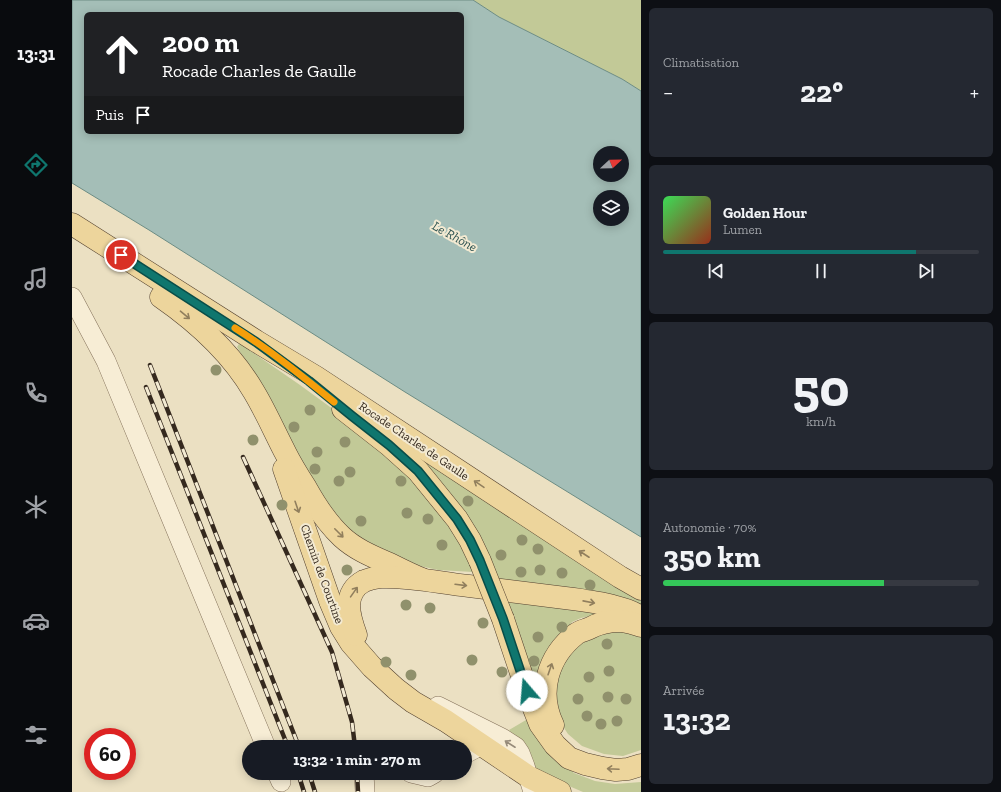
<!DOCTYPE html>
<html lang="fr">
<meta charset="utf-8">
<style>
body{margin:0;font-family:"Zilla Slab",serif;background:#242831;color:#f1f3f6;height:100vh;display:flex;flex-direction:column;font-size:15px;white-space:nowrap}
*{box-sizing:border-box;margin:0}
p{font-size:13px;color:#9ea1a6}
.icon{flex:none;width:22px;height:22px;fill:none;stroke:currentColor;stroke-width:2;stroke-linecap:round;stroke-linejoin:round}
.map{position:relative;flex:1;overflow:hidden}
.panel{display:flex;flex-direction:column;gap:8px;padding:8px;background:#0d0f14;width:360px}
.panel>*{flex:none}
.guide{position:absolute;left:12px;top:12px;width:380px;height:122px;border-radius:6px;box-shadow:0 2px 10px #0003;background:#202124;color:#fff;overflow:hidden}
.needle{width:26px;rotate:68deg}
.tools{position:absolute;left:521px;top:146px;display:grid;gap:8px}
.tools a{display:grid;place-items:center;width:36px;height:36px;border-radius:50%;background:#171b24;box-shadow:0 2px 10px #0003;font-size:20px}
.speed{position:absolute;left:12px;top:728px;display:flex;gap:8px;font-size:20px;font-weight:700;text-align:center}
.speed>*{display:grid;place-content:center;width:52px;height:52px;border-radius:50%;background:#171b24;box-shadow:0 2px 10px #0003;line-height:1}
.speed .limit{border:6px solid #d22;background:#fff;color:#111}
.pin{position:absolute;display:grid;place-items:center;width:34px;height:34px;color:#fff;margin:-17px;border:2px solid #fff;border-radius:50%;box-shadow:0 1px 4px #0007}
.me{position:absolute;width:44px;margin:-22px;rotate:342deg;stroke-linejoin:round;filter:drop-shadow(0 0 3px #0008)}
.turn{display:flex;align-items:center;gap:14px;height:84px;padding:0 12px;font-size:18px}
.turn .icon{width:52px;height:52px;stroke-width:2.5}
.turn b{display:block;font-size:28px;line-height:34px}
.then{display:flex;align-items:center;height:38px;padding:0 12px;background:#0003;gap:8px;font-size:15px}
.big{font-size:30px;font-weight:700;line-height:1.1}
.panel .card{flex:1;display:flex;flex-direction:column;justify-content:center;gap:6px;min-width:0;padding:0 14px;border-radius:6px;background:#242831}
.panel .dial{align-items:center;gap:0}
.dial b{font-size:52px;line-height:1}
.song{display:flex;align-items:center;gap:12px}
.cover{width:48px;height:48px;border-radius:6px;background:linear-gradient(135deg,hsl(130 70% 55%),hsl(10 70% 35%))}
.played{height:4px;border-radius:2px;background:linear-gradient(90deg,#0f766e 80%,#363941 80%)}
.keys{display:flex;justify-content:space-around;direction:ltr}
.heat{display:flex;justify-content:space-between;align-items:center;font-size:22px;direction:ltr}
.charge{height:6px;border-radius:3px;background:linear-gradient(90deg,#34c759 70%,#363941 0)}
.trip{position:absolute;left:170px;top:740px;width:230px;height:40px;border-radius:20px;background:#171b24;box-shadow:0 2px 10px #0003;font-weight:700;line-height:40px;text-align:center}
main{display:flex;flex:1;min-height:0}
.tabs{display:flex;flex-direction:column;width:72px;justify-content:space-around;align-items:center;background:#090b0e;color:#9ea1a6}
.tabs .icon{width:28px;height:28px}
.tabs .current{color:#0f766e}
.tabs b{font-size:18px;color:#f1f3f6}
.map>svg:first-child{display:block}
.green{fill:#c2c997}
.water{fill:#a4beb7;stroke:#6c8c84;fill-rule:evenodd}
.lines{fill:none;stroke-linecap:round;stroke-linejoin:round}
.minor-casing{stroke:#84715a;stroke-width:20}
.major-casing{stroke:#52402f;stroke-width:23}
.minor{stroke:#f7edd5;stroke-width:19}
.major{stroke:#edd59c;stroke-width:22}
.rail-casing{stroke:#35291e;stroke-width:4.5}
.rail{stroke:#f3ead2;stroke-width:3;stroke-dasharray:9;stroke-linecap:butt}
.major-bridge-casing{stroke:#52402f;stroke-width:23;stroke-linecap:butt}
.major-bridge{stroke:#edd59c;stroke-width:22}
.tree{fill:#90916c}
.oneway{stroke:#917f5d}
.oneway2{stroke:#968b7a}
.route-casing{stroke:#0a4d48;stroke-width:10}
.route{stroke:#0f766e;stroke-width:7}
.slow{stroke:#f59e0b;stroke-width:7}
.labels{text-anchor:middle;stroke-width:4;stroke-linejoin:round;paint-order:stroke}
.street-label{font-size:12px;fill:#35291e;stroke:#f3ead2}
.water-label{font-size:13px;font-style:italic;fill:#2e5452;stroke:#f3ead2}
</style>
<main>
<nav class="tabs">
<b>13:31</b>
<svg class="icon current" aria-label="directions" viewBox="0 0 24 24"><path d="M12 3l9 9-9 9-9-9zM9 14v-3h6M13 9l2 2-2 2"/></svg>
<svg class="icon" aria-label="music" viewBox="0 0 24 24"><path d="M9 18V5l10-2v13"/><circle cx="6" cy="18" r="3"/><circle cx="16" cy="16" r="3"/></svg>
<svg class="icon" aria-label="phone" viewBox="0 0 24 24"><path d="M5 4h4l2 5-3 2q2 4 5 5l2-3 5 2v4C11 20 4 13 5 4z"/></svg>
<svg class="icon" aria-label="climate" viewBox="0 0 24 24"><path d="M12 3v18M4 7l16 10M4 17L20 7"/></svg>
<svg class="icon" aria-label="car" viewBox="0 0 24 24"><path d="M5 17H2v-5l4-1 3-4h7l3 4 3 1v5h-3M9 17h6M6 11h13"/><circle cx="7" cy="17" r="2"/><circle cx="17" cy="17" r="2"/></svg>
<svg class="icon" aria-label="filters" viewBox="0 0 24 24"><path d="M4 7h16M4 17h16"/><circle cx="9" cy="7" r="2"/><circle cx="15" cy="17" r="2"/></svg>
</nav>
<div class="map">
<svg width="569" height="792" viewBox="0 0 569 792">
<rect width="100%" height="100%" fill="#ebe0c2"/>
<!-- green -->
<g class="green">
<polygon points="401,0 569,0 569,91 550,79 427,17"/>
<polygon points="167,344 170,345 228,385 280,423 353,489 392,545 401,572 366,570 325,561 261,521 190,389 165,347"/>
<polygon points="342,450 466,536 569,601 569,607 426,581"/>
<polygon points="433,598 538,608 523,615 509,618 500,622 486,641 466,682 458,680"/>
<polygon points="533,629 569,632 569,750 551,756 532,754 510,746 496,734 486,719 480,702 484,677 496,652 515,635"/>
<polygon points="454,720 484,755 502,773 523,781 543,784 569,782 569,792 511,792 497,786 462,767 437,730"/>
</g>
<!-- water -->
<path class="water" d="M 0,0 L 401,0 L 427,17 L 550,79 L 569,91 L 569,537 L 333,392 L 77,230 L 0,183 ZM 14,14 L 390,14 L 390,132 L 14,132 ZM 528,153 L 550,153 L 550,175 L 528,175 ZM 528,197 L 550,197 L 550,219 L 528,219 Z"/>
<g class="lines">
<!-- minor casing -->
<g class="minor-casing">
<g id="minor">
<polyline points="0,297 34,361 194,747"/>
<polyline points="366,706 430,738 444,747 448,753 453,766 461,792"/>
<polyline points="393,754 410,745"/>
<polyline points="205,773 209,782"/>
<polyline points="292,773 293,792"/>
<polyline points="339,773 356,777 363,773"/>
</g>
</g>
<!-- major casing -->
<g class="major-casing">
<g id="major">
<polyline points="0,224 184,341 244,377 548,577 569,589"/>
<path d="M 89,297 C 125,322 160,354 182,392 C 194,412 203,433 214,454 C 220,466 227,477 234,488 C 244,506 255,523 270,537 C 284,550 302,557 320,565 C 330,570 340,575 350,579"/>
<polyline points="271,409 317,445 346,471 385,519 398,540 408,561"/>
<polyline points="212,469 258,601 269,627 279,643 300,667 324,689 341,702 374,721 457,777 488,792"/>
<polyline points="431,619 455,691 468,724 483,745 497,758 513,764 530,768 544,770 556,769 569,765"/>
<path d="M 284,635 C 277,616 270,593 292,581 C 298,579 303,577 310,577 C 339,576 368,583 397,586 C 429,590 461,594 493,598 C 510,600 527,602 544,607 C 552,609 561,612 569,617"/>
<path d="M 481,725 C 465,692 476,656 504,634 C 508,631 514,630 518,628 C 527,623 538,621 548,621 C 555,621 562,624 569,626"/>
</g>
</g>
<!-- minor -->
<use href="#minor" class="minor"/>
<!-- major -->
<use href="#major" class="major"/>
<!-- rail casing -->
<g class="rail-casing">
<g id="rail">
<polyline points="78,365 227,747"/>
<polyline points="74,387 216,747"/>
<polyline points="171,457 260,652 280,722 283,747"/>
<polyline points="226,773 232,792"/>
<polyline points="237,773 243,792"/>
<polyline points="285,773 286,792"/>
</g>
</g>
<!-- rail -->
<use href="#rail" class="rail"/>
<!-- major-bridge casing -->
<g class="major-bridge-casing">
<polyline id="major-bridge" points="408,561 431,619"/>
</g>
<!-- major-bridge -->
<use href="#major-bridge" class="major-bridge"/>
</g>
<!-- trees -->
<g class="tree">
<circle cx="144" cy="370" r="5.5"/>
<circle cx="238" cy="410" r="5.5"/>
<circle cx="222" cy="427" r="5.5"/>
<circle cx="181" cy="440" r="5.5"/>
<circle cx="273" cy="442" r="5.5"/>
<circle cx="245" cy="452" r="5.5"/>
<circle cx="243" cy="469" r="5.5"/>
<circle cx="278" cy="472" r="5.5"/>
<circle cx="267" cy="481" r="5.5"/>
<circle cx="329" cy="481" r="5.5"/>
<circle cx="396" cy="501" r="5.5"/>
<circle cx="210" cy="505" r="5.5"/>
<circle cx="335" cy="513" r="5.5"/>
<circle cx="356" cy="519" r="5.5"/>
<circle cx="289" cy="521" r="5.5"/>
<circle cx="450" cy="540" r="5.5"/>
<circle cx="370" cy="545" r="5.5"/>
<circle cx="466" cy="549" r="5.5"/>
<circle cx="429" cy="555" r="5.5"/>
<circle cx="275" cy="570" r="5.5"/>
<circle cx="468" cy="570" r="5.5"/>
<circle cx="449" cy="572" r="5.5"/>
<circle cx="490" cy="573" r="5.5"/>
<circle cx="518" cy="585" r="5.5"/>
<circle cx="334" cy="605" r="5.5"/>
<circle cx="358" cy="608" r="5.5"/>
<circle cx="411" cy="623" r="5.5"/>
<circle cx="490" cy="627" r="5.5"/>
<circle cx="466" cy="637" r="5.5"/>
<circle cx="535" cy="644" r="5.5"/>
<circle cx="400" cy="660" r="5.5"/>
<circle cx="462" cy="661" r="5.5"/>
<circle cx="314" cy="662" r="5.5"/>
<circle cx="537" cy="671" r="5.5"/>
<circle cx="430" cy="672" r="5.5"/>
<circle cx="339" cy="675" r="5.5"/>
<circle cx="517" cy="677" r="5.5"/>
<circle cx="536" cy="697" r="5.5"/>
<circle cx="506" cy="699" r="5.5"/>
<circle cx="554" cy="699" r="5.5"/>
<circle cx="515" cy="716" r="5.5"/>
<circle cx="545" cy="721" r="5.5"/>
<circle cx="529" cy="724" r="5.5"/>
</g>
<!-- one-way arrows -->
<defs><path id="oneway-shaft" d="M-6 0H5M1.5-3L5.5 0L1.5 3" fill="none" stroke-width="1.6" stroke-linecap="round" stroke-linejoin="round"/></defs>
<g class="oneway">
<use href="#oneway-shaft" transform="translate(113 315) rotate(40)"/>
<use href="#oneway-shaft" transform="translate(407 484) rotate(-146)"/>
<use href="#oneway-shaft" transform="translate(225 507) rotate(71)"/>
<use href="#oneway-shaft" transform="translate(267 533) rotate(45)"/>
<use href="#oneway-shaft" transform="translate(512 554) rotate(-147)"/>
<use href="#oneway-shaft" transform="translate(389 585) rotate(7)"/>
<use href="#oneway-shaft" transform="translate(282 592) rotate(-55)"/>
<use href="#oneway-shaft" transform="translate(517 602) rotate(11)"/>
<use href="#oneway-shaft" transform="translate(478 669) rotate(-71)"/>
<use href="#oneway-shaft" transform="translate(541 769) rotate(-177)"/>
</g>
<use class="oneway2" href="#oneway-shaft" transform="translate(438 744) rotate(-147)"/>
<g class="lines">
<!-- route casing -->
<g class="route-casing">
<polyline id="route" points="49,255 184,342 237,381 280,416 317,445 346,471 385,519 398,540 408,561 431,619 455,691"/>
</g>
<!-- route -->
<use href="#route" class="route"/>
<!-- slow -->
<path class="slow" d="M 163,328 C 198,350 230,376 262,402"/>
</g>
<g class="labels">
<!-- street labels -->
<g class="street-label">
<text transform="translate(342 441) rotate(34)" y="4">Rocade Charles de Gaulle</text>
<text transform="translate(250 574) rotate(70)" y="4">Chemin de Courtine</text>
</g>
<!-- water labels -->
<g class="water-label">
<text transform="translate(383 236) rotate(29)" y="5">Le Rhône</text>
</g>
</g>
</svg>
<div class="tools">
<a><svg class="needle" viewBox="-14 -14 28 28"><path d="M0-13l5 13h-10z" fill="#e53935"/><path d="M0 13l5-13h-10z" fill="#9ea1a6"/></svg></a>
<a><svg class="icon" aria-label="layers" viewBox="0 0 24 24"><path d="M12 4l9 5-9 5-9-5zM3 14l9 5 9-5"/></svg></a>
</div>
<div class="speed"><div class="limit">60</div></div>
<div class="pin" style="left:49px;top:255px;background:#d93025"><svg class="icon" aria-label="arrive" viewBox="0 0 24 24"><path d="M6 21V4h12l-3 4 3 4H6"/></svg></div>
<svg class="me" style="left:455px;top:691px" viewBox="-20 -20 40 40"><circle r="19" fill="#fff"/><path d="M0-13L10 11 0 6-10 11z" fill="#0f766e"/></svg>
<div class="trip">13:32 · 1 min · 270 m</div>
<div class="guide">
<div class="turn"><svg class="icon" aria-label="ahead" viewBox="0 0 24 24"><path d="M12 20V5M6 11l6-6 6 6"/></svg><div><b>200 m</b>Rocade Charles de Gaulle</div></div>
<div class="then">Puis<svg class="icon" aria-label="arrive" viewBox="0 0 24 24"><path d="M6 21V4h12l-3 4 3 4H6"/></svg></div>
</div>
</div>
<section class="panel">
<div class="card"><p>Climatisation</p>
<div class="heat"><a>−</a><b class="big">22°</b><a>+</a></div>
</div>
<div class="card">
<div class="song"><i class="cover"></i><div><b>Golden Hour</b><p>Lumen</p></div></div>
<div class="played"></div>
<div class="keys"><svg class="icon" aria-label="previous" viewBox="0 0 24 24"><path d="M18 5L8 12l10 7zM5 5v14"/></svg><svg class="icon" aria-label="pause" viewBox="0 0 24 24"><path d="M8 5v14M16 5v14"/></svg><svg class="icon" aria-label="next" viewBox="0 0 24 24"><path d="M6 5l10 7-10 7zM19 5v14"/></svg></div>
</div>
<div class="card dial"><b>50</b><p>km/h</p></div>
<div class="card"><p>Autonomie · 70%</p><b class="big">350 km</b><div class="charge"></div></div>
<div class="card"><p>Arrivée</p><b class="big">13:32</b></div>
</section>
</main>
